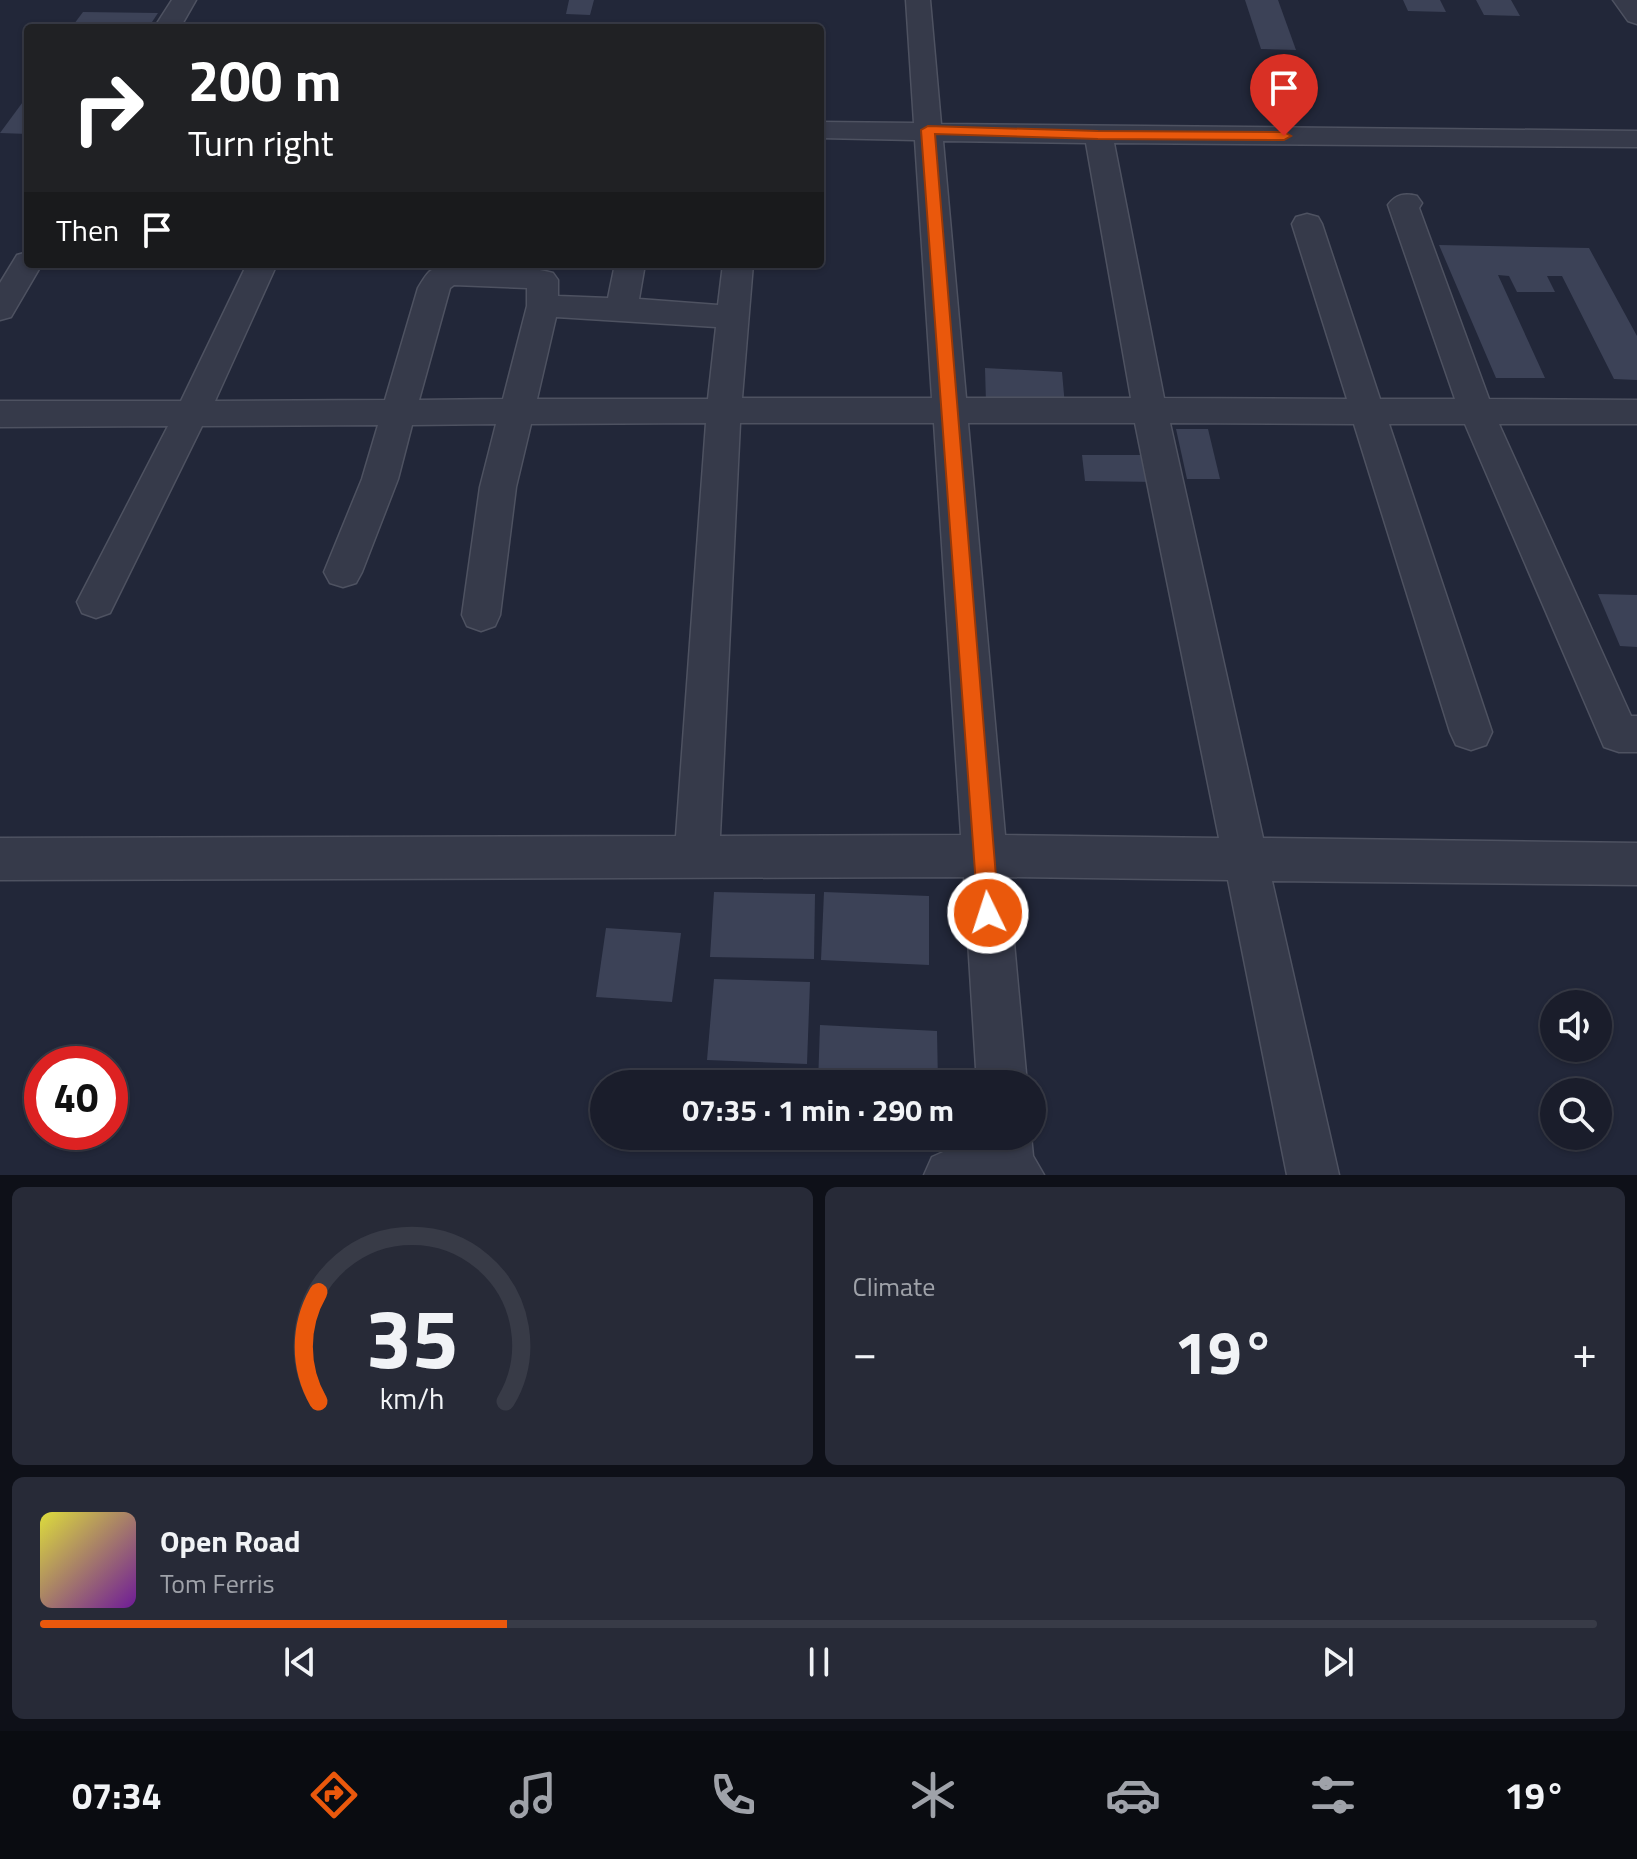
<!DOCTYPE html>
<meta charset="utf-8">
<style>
body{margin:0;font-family:"Titillium Web",sans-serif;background:#272a37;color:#f1f3f6;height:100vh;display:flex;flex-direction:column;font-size:30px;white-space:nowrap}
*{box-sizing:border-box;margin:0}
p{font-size:26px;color:#9fa2a9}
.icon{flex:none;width:44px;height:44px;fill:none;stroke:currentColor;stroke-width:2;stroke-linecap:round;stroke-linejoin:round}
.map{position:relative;height:1175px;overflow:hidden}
.panel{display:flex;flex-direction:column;gap:12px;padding:12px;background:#0e1018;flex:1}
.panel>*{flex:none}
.guide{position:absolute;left:24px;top:24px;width:800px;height:244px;border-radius:8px;box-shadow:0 2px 6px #0004,0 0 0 2px #383b47;background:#202124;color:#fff;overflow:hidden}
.fabs{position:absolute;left:1540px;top:990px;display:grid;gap:16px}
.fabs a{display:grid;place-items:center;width:72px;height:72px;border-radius:50%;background:#1a1d2b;box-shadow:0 2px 6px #0004,0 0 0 2px #383b47;font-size:40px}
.speed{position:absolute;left:24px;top:1046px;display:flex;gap:16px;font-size:40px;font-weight:700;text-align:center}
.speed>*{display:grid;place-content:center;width:104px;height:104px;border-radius:50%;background:#1a1d2b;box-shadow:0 2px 6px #0004,0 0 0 2px #383b47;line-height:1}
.speed .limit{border:12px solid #d22;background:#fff;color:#111}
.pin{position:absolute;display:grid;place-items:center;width:68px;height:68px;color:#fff;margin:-82px -34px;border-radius:50% 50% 50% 0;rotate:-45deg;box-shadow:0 0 8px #0007}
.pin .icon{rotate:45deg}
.me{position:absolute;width:88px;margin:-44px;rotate:356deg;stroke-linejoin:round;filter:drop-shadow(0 0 6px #0008)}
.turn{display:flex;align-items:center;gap:28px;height:168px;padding:0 32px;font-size:36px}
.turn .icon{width:104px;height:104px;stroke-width:2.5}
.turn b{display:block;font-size:56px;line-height:68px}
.then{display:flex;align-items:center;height:76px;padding:0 32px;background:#0003;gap:16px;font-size:30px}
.big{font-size:60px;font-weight:700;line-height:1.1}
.panel .widget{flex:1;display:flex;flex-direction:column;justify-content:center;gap:12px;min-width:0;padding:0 28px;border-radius:12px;background:#272a37}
.panel .dial{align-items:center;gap:0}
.dial svg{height:208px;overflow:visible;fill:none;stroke:#383b47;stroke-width:7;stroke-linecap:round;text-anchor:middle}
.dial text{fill:#f1f3f6;stroke:none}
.song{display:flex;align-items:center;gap:24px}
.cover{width:96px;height:96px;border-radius:12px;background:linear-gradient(135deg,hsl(60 70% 55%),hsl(280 70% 35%))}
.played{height:8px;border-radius:4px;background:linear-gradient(90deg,#ea580c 30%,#383b47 30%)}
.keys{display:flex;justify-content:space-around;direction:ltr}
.heat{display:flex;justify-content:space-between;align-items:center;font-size:44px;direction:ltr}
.panel .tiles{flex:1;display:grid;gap:12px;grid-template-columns:1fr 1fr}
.widget:last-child{grid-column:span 2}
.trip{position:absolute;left:590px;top:1070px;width:456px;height:80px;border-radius:40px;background:#1a1d2b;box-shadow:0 2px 6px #0004,0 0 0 2px #383b47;font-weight:700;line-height:80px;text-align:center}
.menu{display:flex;height:128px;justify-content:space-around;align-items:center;background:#0a0c11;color:#9fa2a9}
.menu .icon{width:56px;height:56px}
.menu .current{color:#ea580c}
.menu b{font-size:36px;color:#f1f3f6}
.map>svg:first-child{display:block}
.building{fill:#3c4257}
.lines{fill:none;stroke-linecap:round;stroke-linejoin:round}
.minor-casing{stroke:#4e5261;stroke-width:3}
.minor{fill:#363a4a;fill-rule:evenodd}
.route{fill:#ea580c;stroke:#983908;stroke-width:2}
</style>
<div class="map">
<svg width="1637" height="1175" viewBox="0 0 1637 1175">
<rect width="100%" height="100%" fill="#222739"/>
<!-- building -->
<g class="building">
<polygon points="569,0 594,0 590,15 566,14"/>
<polygon points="1245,0 1278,0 1296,50 1261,49"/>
<polygon points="1403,0 1440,0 1446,12 1408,11"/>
<polygon points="1476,0 1511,0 1520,16 1484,15"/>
<polygon points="83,12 158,13 148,28 71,28"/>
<polygon points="28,95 28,134 0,133"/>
<polygon points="1439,245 1589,248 1637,336 1637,380 1614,379 1562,276 1547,276 1555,292 1517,292 1509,276 1498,275 1545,378 1496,378"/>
<polygon points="985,368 1062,372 1065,406 986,403"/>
<polygon points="1176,429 1208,429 1220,479 1187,479"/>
<polygon points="1082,455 1153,455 1158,482 1085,481"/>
<polygon points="1598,594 1637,595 1637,647 1620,646"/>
<polygon points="714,892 815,894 814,959 710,957"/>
<polygon points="824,892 929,896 929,965 821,960"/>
<polygon points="606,928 681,933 672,1002 596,997"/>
<polygon points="714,979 810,982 807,1064 707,1060"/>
<polygon points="820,1025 937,1031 938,1084 818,1084"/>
</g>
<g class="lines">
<!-- minor casing -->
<g class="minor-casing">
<g id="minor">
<polygon points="172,0 196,0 180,28 154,28"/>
<path d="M 906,0 L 930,0 L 941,124 L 1637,131 L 1637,147 L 1114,143 L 1164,398 L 1347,399 L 1292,224 L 1296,217 L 1307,214 L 1318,217 L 1322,224 L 1380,399 L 1455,399 L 1388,205 C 1396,194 1405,193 1417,196 L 1422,203 L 1419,208 L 1489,399 L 1637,400 L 1637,424 L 1499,424 L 1631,716 L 1637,716 L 1637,752 L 1619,752 L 1604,747 L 1465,424 L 1389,424 L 1492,732 L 1486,745 L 1471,750 L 1456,745 L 1450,732 L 1354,424 L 1170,423 L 1263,838 L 1637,843 L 1637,885 L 1272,881 L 1339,1175 L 1287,1175 L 1228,880 L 1008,877 L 1027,1084 L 977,1084 L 964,877 L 0,880 L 0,838 L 676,836 L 706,423 L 531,424 L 516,487 L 500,615 L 495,626 L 481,631 L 467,626 L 462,615 L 480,487 L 496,424 L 412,425 L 398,479 L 362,572 L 356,583 L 343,587 L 330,583 L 324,572 L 362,479 L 378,425 L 202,426 L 110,613 L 96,618 L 82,613 L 77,602 L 168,426 L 0,427 L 0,401 L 181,401 L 247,264 L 277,264 L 215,401 L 385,400 L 418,288 C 421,283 425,276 429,272 C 448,257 529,266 553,273 L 558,280 L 558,296 L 608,298 L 615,264 L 645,264 L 639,299 L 718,305 L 723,264 L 753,264 L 742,398 L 932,398 L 915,140 L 820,138 L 820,122 L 914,123 ZM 943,141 L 1086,143 L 1131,398 L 966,398 ZM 454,285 L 527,288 L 527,306 L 503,399 L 419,400 L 450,288 ZM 556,317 L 716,327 L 708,399 L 537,399 ZM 740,423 L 934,423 L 961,835 L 720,836 ZM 968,423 L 1135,423 L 1219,838 L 1005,835 Z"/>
<polygon points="1613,0 1637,0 1637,24 1628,21"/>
<polygon points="28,252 28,264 42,264 11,317 0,320 0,283 17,255"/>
<polygon points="981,1136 1031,1136 1033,1156 1044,1175 924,1175 932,1157 950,1149 982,1149"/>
</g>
</g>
<!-- minor -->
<use href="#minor" class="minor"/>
</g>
<!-- route -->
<polygon class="route" points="928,126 1098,131 1284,132 1291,136 1284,140 1098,139 935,134 999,913 996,921 988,924 981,921 978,913 921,130"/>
</svg>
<div class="fabs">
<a><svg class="icon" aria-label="sound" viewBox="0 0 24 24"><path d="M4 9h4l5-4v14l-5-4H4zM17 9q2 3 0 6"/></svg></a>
<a><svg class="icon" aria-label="search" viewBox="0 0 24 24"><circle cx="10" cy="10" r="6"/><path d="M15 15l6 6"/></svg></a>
</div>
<div class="speed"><div class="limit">40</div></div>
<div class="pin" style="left:1284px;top:136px;background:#d93025"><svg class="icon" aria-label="arrive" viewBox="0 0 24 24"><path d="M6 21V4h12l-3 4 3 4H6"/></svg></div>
<svg class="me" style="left:988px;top:913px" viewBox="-20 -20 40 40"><circle r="17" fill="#ea580c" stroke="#fff" stroke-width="3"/><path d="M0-11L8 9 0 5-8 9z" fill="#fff"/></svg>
<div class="trip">07:35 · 1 min · 290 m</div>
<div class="guide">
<div class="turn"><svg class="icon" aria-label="right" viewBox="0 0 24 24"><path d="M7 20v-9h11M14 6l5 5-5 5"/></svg><div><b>200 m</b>Turn right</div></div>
<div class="then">Then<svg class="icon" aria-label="arrive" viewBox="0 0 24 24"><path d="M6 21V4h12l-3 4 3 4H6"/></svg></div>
</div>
</div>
<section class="panel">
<div class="tiles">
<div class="widget dial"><svg viewBox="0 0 100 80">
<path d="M14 69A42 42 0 1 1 86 69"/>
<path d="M14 69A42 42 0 0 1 14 27" stroke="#ea580c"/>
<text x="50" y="56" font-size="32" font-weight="700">35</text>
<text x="50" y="72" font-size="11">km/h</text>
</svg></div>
<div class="widget"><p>Climate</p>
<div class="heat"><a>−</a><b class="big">19°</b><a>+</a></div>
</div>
<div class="widget">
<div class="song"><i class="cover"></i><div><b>Open Road</b><p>Tom Ferris</p></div></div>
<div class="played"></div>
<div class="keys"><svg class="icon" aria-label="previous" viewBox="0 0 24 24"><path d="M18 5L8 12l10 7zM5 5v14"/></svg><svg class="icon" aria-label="pause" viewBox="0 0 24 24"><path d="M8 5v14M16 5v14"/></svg><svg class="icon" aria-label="next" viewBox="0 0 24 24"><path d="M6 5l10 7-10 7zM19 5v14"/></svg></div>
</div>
</div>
</section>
<nav class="menu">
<b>07:34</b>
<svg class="icon current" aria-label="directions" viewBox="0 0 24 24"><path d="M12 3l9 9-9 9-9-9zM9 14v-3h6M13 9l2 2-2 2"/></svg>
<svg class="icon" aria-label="music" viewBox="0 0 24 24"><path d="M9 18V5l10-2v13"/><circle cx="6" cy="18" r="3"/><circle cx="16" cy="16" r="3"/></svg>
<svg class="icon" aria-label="phone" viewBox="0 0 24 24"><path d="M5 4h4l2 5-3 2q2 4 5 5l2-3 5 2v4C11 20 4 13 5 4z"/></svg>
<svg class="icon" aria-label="climate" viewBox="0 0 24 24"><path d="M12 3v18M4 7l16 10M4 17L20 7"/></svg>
<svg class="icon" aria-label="car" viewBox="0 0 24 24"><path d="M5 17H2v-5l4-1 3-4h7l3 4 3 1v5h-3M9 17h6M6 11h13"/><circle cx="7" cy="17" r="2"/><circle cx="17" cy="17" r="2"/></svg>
<svg class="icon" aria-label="filters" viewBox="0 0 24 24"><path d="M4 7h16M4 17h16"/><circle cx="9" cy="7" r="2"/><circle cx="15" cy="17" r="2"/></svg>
<b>19°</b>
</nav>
